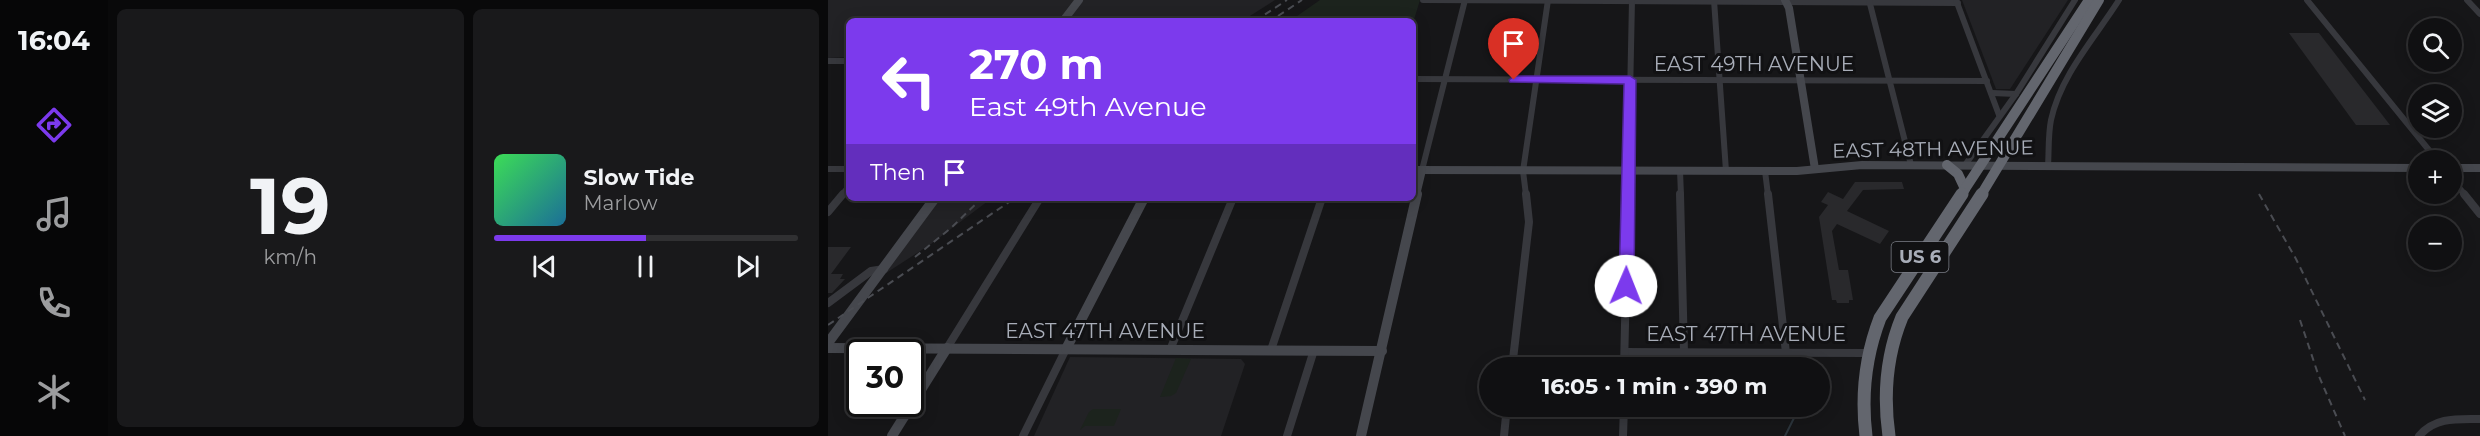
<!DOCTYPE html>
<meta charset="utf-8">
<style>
body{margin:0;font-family:Montserrat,sans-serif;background:#19191b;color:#f1f3f6;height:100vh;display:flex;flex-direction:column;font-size:22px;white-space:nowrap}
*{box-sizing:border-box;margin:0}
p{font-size:20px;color:#9c9d9f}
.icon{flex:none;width:33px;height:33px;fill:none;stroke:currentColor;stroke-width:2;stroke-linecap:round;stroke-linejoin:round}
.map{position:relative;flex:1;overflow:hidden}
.sheet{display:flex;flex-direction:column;gap:9px;padding:9px;background:#09090a;width:720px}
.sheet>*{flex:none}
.guide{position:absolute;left:18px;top:18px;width:570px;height:183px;border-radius:9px;box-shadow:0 3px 15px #0003,0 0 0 2px #303032;background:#7c3aed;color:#fff;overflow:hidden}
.fabs{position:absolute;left:1580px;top:18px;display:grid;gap:12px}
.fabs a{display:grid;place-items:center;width:54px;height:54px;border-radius:50%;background:#101012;box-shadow:0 3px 15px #0003,0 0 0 2px #303032;font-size:30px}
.speed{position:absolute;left:18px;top:339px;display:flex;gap:12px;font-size:30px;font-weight:700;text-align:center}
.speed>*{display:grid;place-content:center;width:78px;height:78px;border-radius:50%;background:#101012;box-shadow:0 3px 15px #0003,0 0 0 2px #303032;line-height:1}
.speed .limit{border:3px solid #111;border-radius:9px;background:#fff;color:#111}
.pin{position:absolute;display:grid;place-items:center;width:51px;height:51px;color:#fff;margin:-62px -26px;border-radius:50% 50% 50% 0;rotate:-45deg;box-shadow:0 0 6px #0007}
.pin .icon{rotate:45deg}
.me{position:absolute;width:66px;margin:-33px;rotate:1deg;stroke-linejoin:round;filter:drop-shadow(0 0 4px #0008)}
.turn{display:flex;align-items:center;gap:21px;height:126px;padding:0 24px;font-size:27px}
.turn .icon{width:78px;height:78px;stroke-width:2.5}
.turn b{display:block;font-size:42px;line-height:51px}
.then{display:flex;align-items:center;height:57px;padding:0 24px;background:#0003;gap:12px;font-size:22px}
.sheet .widget{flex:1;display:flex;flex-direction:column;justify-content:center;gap:9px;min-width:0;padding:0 21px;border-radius:9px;background:#19191b}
.sheet .dial{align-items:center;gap:0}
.dial b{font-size:78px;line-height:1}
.song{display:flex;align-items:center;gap:18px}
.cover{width:72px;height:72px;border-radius:9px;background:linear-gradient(135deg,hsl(130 70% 55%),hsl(200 70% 35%))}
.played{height:6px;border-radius:3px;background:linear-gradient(90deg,#7c3aed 50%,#303032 50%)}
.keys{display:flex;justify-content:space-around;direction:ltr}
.sheet .tiles{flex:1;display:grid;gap:9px;grid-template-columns:repeat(2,1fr)}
.trip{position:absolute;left:651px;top:357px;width:351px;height:60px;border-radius:30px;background:#101012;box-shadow:0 3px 15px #0003,0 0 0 2px #303032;font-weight:700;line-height:60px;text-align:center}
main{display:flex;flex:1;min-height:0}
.dock{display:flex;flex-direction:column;width:108px;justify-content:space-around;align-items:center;background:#060607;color:#9c9d9f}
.dock .icon{width:42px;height:42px}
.dock .on{color:#7c3aed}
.dock b{font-size:27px;color:#f1f3f6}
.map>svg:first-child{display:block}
.built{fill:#222225}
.green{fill:#1c231d}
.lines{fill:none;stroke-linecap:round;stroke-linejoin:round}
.stream{stroke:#2c353c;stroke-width:2}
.building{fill:#29292c}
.street-far1{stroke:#37383d;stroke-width:6}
.street{stroke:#37383d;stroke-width:8}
.secondary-far1{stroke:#45474d;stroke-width:8}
.secondary{stroke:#45474d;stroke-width:10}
.highway-far1{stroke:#63666e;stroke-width:10}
.highway{stroke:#63666e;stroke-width:13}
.rail{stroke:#4a4c52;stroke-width:2;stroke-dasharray:7 5;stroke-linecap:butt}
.route{fill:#7c3aed;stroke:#51269a;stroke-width:1.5}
.labels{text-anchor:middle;stroke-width:6;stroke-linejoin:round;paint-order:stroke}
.shield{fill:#111113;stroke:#7b7e86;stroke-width:1.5}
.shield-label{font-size:18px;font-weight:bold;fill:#a8adb8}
.street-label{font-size:20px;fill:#a8adb8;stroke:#111113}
</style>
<main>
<nav class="dock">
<b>16:04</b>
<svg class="icon on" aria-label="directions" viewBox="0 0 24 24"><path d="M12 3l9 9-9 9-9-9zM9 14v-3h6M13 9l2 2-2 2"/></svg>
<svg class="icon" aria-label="music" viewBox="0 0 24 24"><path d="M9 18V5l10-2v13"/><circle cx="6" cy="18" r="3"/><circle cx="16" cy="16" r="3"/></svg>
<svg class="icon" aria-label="phone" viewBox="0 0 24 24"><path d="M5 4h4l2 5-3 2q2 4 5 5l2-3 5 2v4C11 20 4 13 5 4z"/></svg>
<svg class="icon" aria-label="climate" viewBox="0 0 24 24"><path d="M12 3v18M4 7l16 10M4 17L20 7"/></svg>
</nav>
<section class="sheet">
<div class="tiles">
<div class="widget dial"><b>19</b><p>km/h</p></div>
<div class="widget">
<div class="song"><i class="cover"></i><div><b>Slow Tide</b><p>Marlow</p></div></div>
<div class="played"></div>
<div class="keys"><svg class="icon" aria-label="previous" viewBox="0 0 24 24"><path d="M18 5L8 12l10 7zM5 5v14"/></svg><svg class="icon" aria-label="pause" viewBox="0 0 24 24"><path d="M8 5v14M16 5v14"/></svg><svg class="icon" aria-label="next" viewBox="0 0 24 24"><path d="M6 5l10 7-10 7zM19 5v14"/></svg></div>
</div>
</div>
</section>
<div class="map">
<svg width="1652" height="436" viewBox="0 0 1652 436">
<rect width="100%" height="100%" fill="#161618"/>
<!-- built -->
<g class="built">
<polygon points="0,0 447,0 414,21 21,21 21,57 0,58"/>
<polygon points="1134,0 1240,0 1182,89 1168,89"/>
<polygon points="101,198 164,198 103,244 38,286"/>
<polygon points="242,357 413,359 417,364 393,436 206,436"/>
</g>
<!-- green -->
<g class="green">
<polygon points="492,0 592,0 585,23 585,21 462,21"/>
<polygon points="348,358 363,359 348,393 343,396 332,397"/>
<polygon points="265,409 293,409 286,426 257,426 252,430 261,412"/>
</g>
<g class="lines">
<!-- stream -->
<g class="stream">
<polyline points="992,391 995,378"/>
<polyline points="957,436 972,406"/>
</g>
</g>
<!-- building -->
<g class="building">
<polygon points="1461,33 1491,33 1562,125 1528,125"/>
<polygon points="1027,182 1074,182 1076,189 1035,190 1019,211 1061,231 1052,244 1009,224 1004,231 1011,270 1020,270 1025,300 1021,300 1021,303 1009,303 1008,300 1004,300 991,217 1000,205 993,202 1000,192 1015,199"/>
<polygon points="0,247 23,247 3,274 15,274 12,279 17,279 4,293 0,293"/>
</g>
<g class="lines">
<!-- street-far1 -->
<g class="street-far1">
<polyline points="595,0 1130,3"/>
<polyline points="886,0 898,171"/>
<polyline points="1041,0 1083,165"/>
<polyline points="1128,0 1171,115"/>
<polyline points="1479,0 1609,160"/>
<polyline points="1639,0 1652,14"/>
<polyline points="0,61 21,61"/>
<polyline points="585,79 1159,81"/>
<polyline points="1164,93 1188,94"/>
<polyline points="1137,165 1188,94 1247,0"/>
<path d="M 1220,166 C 1221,151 1220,135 1223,120 C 1233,74 1267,38 1291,0"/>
<polyline points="0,169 21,169"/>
<polyline points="594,170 637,0"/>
<polyline points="852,171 853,195"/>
<polyline points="937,171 940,195"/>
<polyline points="1623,178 1637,195"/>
<polyline points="14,195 21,186"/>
<polyline points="698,195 695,171 720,0"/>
<polyline points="800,195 804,0"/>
</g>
<!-- street -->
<g class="street">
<polyline points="852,194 856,352"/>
<polyline points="940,194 958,353"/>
<polyline points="1636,194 1652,214"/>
<polyline points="0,212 15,194"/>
<polyline points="0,303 43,271 56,269"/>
<polyline points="119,348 212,198"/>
<polyline points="342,350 405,198"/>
<polyline points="443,350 494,198"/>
<polyline points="797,352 1040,353"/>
<polyline points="684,368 701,222 698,194"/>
<polyline points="796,368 800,194"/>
<polyline points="195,436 238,349"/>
<polyline points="459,436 486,350"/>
<polyline points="676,436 679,406"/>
<polyline points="795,436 796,406"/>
<path d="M 1591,436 C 1607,417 1629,419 1652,419"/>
</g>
<!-- secondary-far1 -->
<g class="secondary-far1">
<polyline points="957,0 961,8 987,169"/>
<polyline points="235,21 251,0"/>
<polyline points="1623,168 1652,168"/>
<polyline points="585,170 969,171 1034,165 1590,168"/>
<polyline points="588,195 594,170"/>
</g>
<!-- secondary -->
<g class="secondary">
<polyline points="0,343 107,198"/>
<polyline points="0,348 554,351"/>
<polyline points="238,349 316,198"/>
<polyline points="64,436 119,348"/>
<polyline points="533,436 589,194"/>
</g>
<!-- highway-far1 -->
<g class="highway-far1">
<polyline points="1119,165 1130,174 1137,189"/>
<polyline points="1133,195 1261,0"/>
<polyline points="1153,195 1271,0"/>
</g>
<!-- highway -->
<g class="highway">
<path d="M 1038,436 C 1033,395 1037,357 1052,318 L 1134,194"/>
<path d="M 1061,436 C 1055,394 1058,356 1074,317 L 1154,194"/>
</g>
<!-- rail -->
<g class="rail">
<polyline points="450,16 474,0"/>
<polyline points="427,21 459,0"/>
<polyline points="1431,194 1468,259 1537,400"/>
<polyline points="87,257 123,228 154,198"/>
<polyline points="1472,320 1490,374 1517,436"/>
<polyline points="0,325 187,198"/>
</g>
</g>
<!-- route -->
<polygon class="route" points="686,76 802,76 808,80 806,286 804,290 793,290 791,286 796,84 682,82 681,80"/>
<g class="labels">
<!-- shield labels -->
<rect class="shield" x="1063.5" y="242" width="57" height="30" rx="4.5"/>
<g class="shield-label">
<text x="1092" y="263">US 6</text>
</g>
<!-- street labels -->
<g class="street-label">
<text x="926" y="71">EAST 49TH AVENUE</text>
<text transform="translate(1105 149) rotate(-1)" y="7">EAST 48TH AVENUE</text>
<text x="277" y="338">EAST 47TH AVENUE</text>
<text x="918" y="341">EAST 47TH AVENUE</text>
</g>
</g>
</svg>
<div class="fabs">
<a><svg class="icon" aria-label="search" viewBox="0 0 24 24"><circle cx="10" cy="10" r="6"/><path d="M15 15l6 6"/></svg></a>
<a><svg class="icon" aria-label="layers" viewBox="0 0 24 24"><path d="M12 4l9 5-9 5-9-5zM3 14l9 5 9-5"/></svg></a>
<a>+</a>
<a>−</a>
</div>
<div class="speed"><div class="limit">30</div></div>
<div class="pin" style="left:686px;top:80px;background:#d93025"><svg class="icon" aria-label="arrive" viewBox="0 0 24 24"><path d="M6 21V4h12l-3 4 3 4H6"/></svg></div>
<svg class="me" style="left:798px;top:286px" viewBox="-20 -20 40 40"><circle r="19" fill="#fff"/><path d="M0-13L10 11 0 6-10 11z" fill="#7c3aed"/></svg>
<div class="trip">16:05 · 1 min · 390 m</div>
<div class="guide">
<div class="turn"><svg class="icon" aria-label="left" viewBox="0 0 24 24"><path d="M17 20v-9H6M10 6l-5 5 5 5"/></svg><div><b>270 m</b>East 49th Avenue</div></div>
<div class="then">Then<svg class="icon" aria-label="arrive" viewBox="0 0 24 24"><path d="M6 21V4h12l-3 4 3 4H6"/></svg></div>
</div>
</div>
</main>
